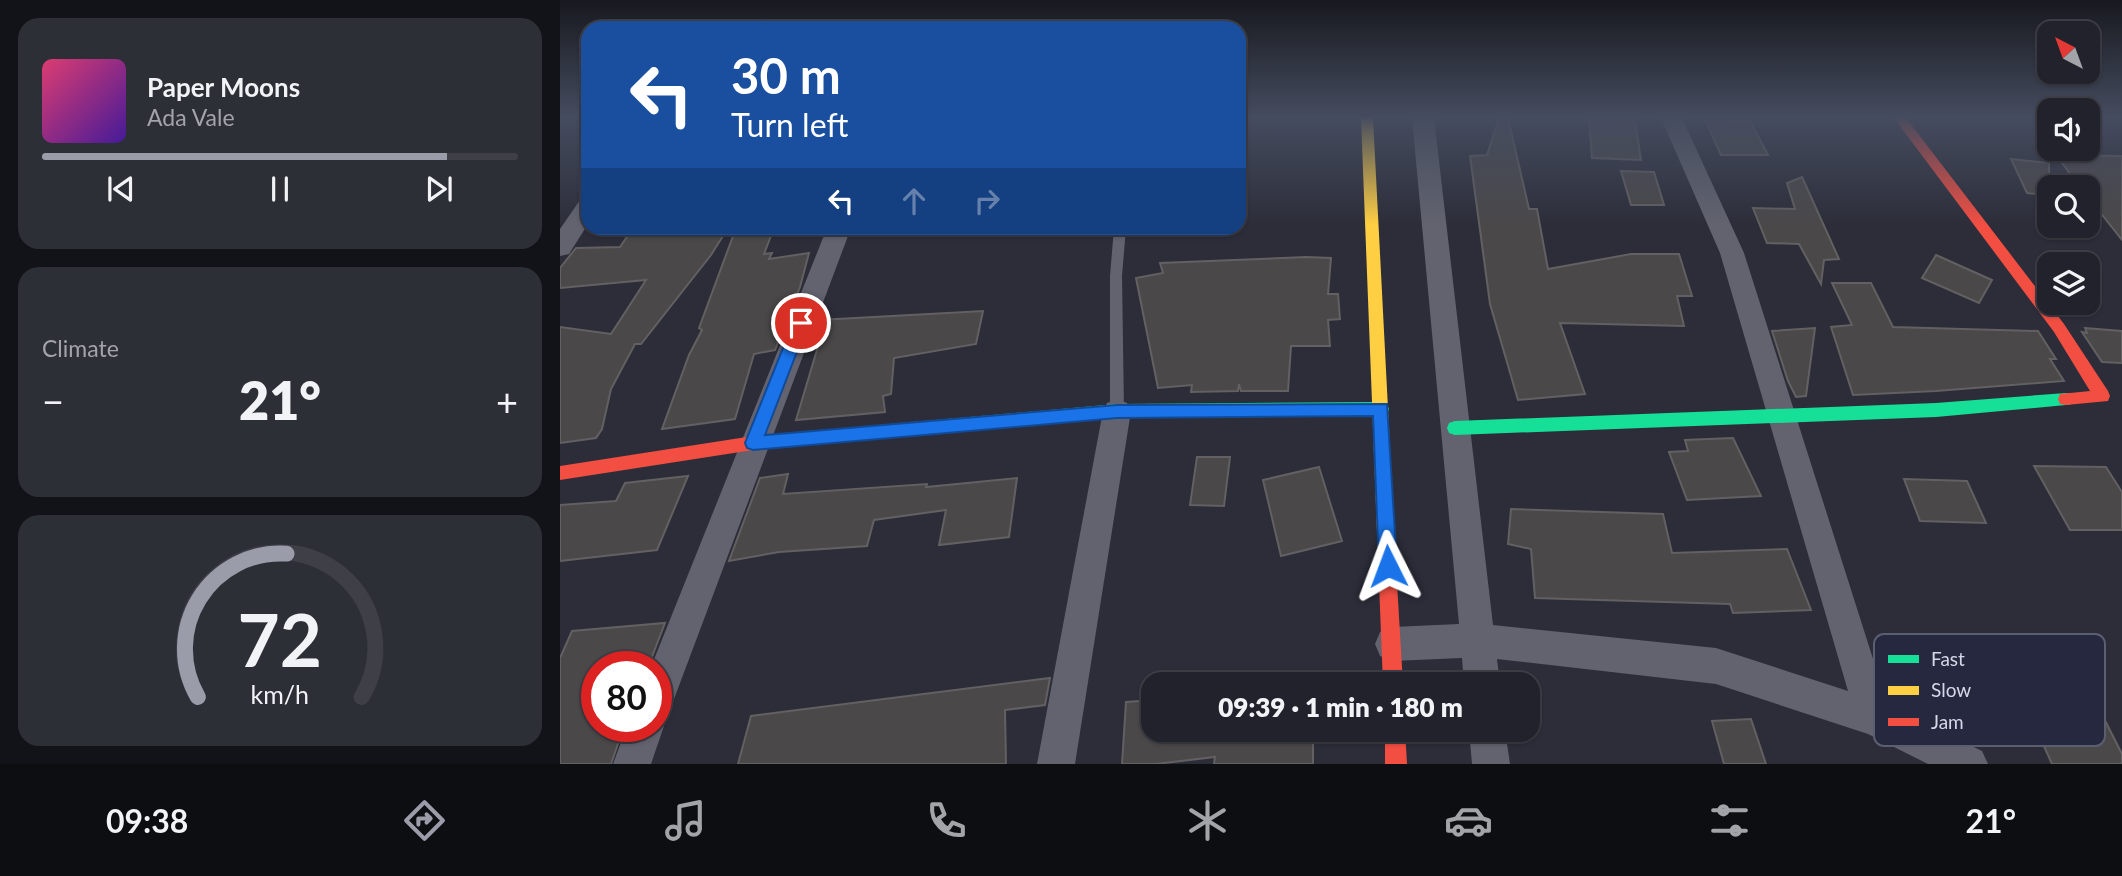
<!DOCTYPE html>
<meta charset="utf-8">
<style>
body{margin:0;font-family:Lato,sans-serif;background:#2d2f37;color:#f1f3f6;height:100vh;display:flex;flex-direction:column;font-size:26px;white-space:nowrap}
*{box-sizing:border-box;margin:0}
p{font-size:23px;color:#a2a4a9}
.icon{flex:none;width:38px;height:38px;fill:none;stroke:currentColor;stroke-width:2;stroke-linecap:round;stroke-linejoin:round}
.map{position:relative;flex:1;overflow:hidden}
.drawer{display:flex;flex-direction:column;gap:18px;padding:18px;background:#121318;width:560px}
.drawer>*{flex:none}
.banner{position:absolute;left:21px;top:21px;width:665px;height:214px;border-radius:21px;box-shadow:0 2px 5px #0004,0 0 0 2px #3e3f47;background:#1a4fa0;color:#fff;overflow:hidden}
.needle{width:46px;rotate:319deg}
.controls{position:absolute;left:1477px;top:21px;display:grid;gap:14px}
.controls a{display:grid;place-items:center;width:63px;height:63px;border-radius:14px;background:#21222b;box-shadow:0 2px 5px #0004,0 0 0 2px #3e3f47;font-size:35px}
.speed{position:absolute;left:21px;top:651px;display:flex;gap:14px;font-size:35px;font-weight:700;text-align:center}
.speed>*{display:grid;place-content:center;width:91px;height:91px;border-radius:50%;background:#21222b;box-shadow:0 2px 5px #0004,0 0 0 2px #3e3f47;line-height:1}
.speed .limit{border:10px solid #d22;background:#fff;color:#111}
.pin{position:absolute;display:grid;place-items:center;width:60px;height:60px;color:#fff;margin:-30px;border:4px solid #fff;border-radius:50%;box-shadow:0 2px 7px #0007}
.me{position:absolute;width:77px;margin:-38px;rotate:357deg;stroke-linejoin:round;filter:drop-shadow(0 0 5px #0008)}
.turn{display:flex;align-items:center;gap:24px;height:147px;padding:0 35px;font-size:32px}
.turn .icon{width:91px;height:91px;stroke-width:2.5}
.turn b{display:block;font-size:49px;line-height:60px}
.lanes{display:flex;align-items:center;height:66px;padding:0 35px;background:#0003;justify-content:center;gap:35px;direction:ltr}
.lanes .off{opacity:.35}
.big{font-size:52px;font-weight:800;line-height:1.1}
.drawer .tile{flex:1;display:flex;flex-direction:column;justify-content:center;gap:10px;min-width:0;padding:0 24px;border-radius:21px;background:#2d2f37}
.drawer .dial{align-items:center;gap:0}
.dial svg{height:182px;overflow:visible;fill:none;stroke:#3e3f47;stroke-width:7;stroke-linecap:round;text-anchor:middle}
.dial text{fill:#f1f3f6;stroke:none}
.song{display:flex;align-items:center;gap:21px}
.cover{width:84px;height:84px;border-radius:10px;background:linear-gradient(135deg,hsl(340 70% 55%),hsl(260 70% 35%))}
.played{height:7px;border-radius:4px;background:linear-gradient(90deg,#9a9caa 85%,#3e3f47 85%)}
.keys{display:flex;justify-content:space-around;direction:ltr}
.heat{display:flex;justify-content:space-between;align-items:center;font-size:38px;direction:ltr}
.trip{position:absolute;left:581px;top:672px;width:399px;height:70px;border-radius:21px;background:#21222b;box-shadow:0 2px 5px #0004,0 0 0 2px #3e3f47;font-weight:800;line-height:70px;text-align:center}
.dock{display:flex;height:112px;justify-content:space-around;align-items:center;background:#0d0e11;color:#a2a4a9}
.dock .icon{width:49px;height:49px}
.dock .active{color:#9a9caa}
.dock b{font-size:32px;color:#f1f3f6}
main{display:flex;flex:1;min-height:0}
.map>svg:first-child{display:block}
.building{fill:#4a4849;stroke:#626060;stroke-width:2}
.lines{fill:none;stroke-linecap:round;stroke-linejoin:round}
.lane{fill:#62636f;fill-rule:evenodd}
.street{fill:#62636f;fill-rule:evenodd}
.fast{fill:#16e098;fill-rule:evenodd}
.slow{fill:#ffcf43;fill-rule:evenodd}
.jam{fill:#f24e42;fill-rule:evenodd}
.route{fill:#1a73e8;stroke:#114b97;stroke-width:2}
.key{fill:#26283f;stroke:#5b5d71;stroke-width:2}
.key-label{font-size:19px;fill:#d5d7e7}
</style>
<main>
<section class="drawer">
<div class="tile">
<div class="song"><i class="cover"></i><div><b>Paper Moons</b><p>Ada Vale</p></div></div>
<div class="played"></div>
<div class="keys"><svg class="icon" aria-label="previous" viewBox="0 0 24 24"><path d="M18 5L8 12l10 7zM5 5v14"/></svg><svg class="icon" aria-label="pause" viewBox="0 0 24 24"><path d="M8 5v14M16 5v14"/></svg><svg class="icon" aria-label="next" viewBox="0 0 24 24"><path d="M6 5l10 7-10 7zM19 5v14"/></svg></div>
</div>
<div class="tile"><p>Climate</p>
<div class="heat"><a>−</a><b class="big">21°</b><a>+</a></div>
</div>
<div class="tile dial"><svg viewBox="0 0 100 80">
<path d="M14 69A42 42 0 1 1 86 69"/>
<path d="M14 69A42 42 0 0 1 53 6" stroke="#9a9caa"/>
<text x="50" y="56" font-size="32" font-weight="700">72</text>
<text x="50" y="72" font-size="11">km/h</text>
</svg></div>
</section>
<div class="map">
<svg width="1562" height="764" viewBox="0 0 1562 764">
<rect width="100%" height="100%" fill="#2c2d39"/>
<!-- building -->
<g class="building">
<polygon points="939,118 948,118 969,209 977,209 988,269 1071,254 1119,254 1132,296 1117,296 1124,326 1000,323 1025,394 958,400 930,304 910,156 927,155"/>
<polygon points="1029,118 1075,120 1081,160 1032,158"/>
<polygon points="1190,121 1208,155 1161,155 1146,122"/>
<polygon points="1496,155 1562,156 1562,240 1528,197 1528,187 1520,187"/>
<polygon points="1451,159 1489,163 1489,195 1467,193"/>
<polygon points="1061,171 1094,172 1104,205 1071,205"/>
<polygon points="1242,177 1279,259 1264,260 1261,284 1239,244 1207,243 1193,208 1235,209 1227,183"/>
<polygon points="73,228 168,228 151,255 81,344 75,344 51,389 42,429 36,438 0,443 0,327 51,334 86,280 0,288 0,268 16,248 60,247"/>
<polygon points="176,228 214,228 204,254 212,253 209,259 249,253 240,287 215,350 194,354 175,419 102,429 129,355 142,330 139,328"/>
<polygon points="1376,255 1432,280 1419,303 1362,278"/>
<polygon points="746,257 771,258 768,294 778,294 780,319 768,320 770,346 731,346 728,391 681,391 679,384 678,391 631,392 632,385 598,388 576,278 603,273 600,263"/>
<polygon points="1272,283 1311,283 1333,327 1478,331 1496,359 1490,359 1504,381 1376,391 1293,395 1271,327 1292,325"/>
<polygon points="423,311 416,344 334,358 331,394 323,396 325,412 236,420 259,343 250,345 259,320"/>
<polygon points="1255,328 1246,396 1236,397 1228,381 1212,331"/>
<polygon points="1525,328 1562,331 1562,363 1542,362 1522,332 1527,333"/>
<polygon points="1173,438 1201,496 1127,500 1109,452 1128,451 1125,440"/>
<polygon points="637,457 670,457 664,506 630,505"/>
<polygon points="1474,466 1546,467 1562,492 1562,530 1510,530"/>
<polygon points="759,467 782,541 721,556 703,480"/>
<polygon points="228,474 223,494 367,484 366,487 457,478 449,537 379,545 386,510 314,520 307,546 219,552 169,561 200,478"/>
<polygon points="128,476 97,550 0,561 0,505 56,501 65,483"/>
<polygon points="1344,479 1407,481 1426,523 1360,521"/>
<polygon points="951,509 1103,514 1112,553 1227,549 1251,610 1173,613 1170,604 975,598 971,549 948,544"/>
<polygon points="105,623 88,667 37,667 37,726 64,726 51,764 0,764 0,658 12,631"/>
<polygon points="1452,675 1523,677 1562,754 1562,764 1492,764"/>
<polygon points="490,678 485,705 445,710 446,764 178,764 191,716"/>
<polygon points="593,700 593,730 753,730 753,764 654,764 655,757 596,764 562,764 566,702"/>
<polygon points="1191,719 1206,764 1164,764 1152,721"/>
</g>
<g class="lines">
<!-- lane -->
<polygon class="lane" points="554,228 566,228 562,276 564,411 562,415 552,415 550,411 550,276"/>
<!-- street -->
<g class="street">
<polygon points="852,118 874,118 933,625 1156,648 1288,691 1160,253 1101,118 1122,118 1184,253 1328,706 1422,751 1428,764 1368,764 1308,734 1156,684 937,659 940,684 904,684 902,658 832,661 820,656 815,644 820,632 832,627 899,624"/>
<polygon points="28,197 28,224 9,254 0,256 0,229 20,200"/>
<polygon points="267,228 291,228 114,699 109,712 100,715 104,726 91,764 53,764 67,726 96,726 96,667 91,667"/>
<polygon points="557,399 567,403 571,411 515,764 477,764 543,411 547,403"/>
<polygon points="909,730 945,730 950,764 912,764"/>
</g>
<!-- fast -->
<g class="fast">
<polygon points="1506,393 1512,394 1514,399 1512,404 1506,405 1376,417 895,435 889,433 887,428 889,423 895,421 1376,403"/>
<polygon points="821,402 827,404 829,409 827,414 821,416 557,418 307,440 301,438 299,433 301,428 307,426 557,404"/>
</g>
<!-- slow -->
<polygon class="slow" points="801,118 813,118 837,583 835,589 828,592 821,589 819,583"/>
<!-- jam -->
<g class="jam">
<polygon points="1334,118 1346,118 1504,324 1548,391 1550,396 1548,401 1506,405 1500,404 1498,399 1500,394 1530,391 1494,332"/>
<polygon points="307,426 313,428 315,433 313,438 307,440 193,450 0,480 0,466 193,436"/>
<polygon points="828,574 835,577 837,583 843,684 823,684 819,583 821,577"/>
<polygon points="825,730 845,730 847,764 825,764"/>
</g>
</g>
<!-- sky -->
<linearGradient id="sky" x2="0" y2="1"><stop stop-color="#18191f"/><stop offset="0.52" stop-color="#454c5f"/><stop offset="1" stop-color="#454c5f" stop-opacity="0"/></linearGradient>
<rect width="1562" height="225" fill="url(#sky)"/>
<!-- route -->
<polygon class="route" points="241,318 248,323 205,435 557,405 827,404 837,566 835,572 828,575 822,572 819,566 813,416 557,418 193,450 187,448 185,443 233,323"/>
<!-- legend -->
<rect x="1314" y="634" width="231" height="112" rx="10" class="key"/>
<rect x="1328" y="655" width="31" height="8" fill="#16e098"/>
<rect x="1328" y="686" width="31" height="9" fill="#ffcf43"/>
<rect x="1328" y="718" width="31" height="8" fill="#f24e42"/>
<g class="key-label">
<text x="1371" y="666">Fast</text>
<text x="1371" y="697">Slow</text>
<text x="1371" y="729">Jam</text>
</g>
</svg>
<div class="controls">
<a><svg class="needle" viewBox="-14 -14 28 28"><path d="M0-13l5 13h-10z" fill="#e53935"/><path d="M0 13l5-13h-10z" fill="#a2a4a9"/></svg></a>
<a><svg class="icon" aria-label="sound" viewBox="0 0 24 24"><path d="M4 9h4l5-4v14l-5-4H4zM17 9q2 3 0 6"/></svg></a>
<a><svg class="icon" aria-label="search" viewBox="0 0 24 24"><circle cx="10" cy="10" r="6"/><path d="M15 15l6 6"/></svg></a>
<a><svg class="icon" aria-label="layers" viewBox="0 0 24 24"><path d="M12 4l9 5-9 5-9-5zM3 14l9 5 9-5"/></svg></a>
</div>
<div class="speed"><div class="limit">80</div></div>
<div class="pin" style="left:241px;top:323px;background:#d93025"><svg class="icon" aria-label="arrive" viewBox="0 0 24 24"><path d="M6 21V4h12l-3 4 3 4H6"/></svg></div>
<svg class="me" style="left:828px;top:566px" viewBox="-20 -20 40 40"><path d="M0-17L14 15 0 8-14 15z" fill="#1a73e8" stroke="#fff" stroke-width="4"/></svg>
<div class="trip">09:39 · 1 min · 180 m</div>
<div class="banner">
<div class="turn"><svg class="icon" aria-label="left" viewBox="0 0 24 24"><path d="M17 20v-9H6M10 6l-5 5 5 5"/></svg><div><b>30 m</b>Turn left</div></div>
<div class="lanes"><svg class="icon" aria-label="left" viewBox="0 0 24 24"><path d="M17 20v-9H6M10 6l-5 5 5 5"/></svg><svg class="icon off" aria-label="ahead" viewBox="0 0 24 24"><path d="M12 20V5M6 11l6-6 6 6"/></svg><svg class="icon off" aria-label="right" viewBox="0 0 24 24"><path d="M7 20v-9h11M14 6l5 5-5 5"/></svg></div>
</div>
</div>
</main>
<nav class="dock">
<b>09:38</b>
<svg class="icon active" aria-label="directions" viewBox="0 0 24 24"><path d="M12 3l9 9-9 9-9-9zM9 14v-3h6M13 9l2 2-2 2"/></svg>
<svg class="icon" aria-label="music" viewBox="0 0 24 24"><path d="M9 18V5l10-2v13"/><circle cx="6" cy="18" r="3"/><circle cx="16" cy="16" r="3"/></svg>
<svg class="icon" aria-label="phone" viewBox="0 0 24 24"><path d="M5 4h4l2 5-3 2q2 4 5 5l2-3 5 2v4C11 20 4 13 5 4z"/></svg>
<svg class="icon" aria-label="climate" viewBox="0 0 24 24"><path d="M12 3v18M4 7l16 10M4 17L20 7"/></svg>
<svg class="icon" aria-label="car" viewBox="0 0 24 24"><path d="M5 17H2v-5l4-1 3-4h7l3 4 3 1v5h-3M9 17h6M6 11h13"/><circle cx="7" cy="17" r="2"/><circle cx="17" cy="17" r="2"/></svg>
<svg class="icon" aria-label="filters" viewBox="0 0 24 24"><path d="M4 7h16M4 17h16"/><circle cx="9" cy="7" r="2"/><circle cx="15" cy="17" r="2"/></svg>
<b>21°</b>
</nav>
